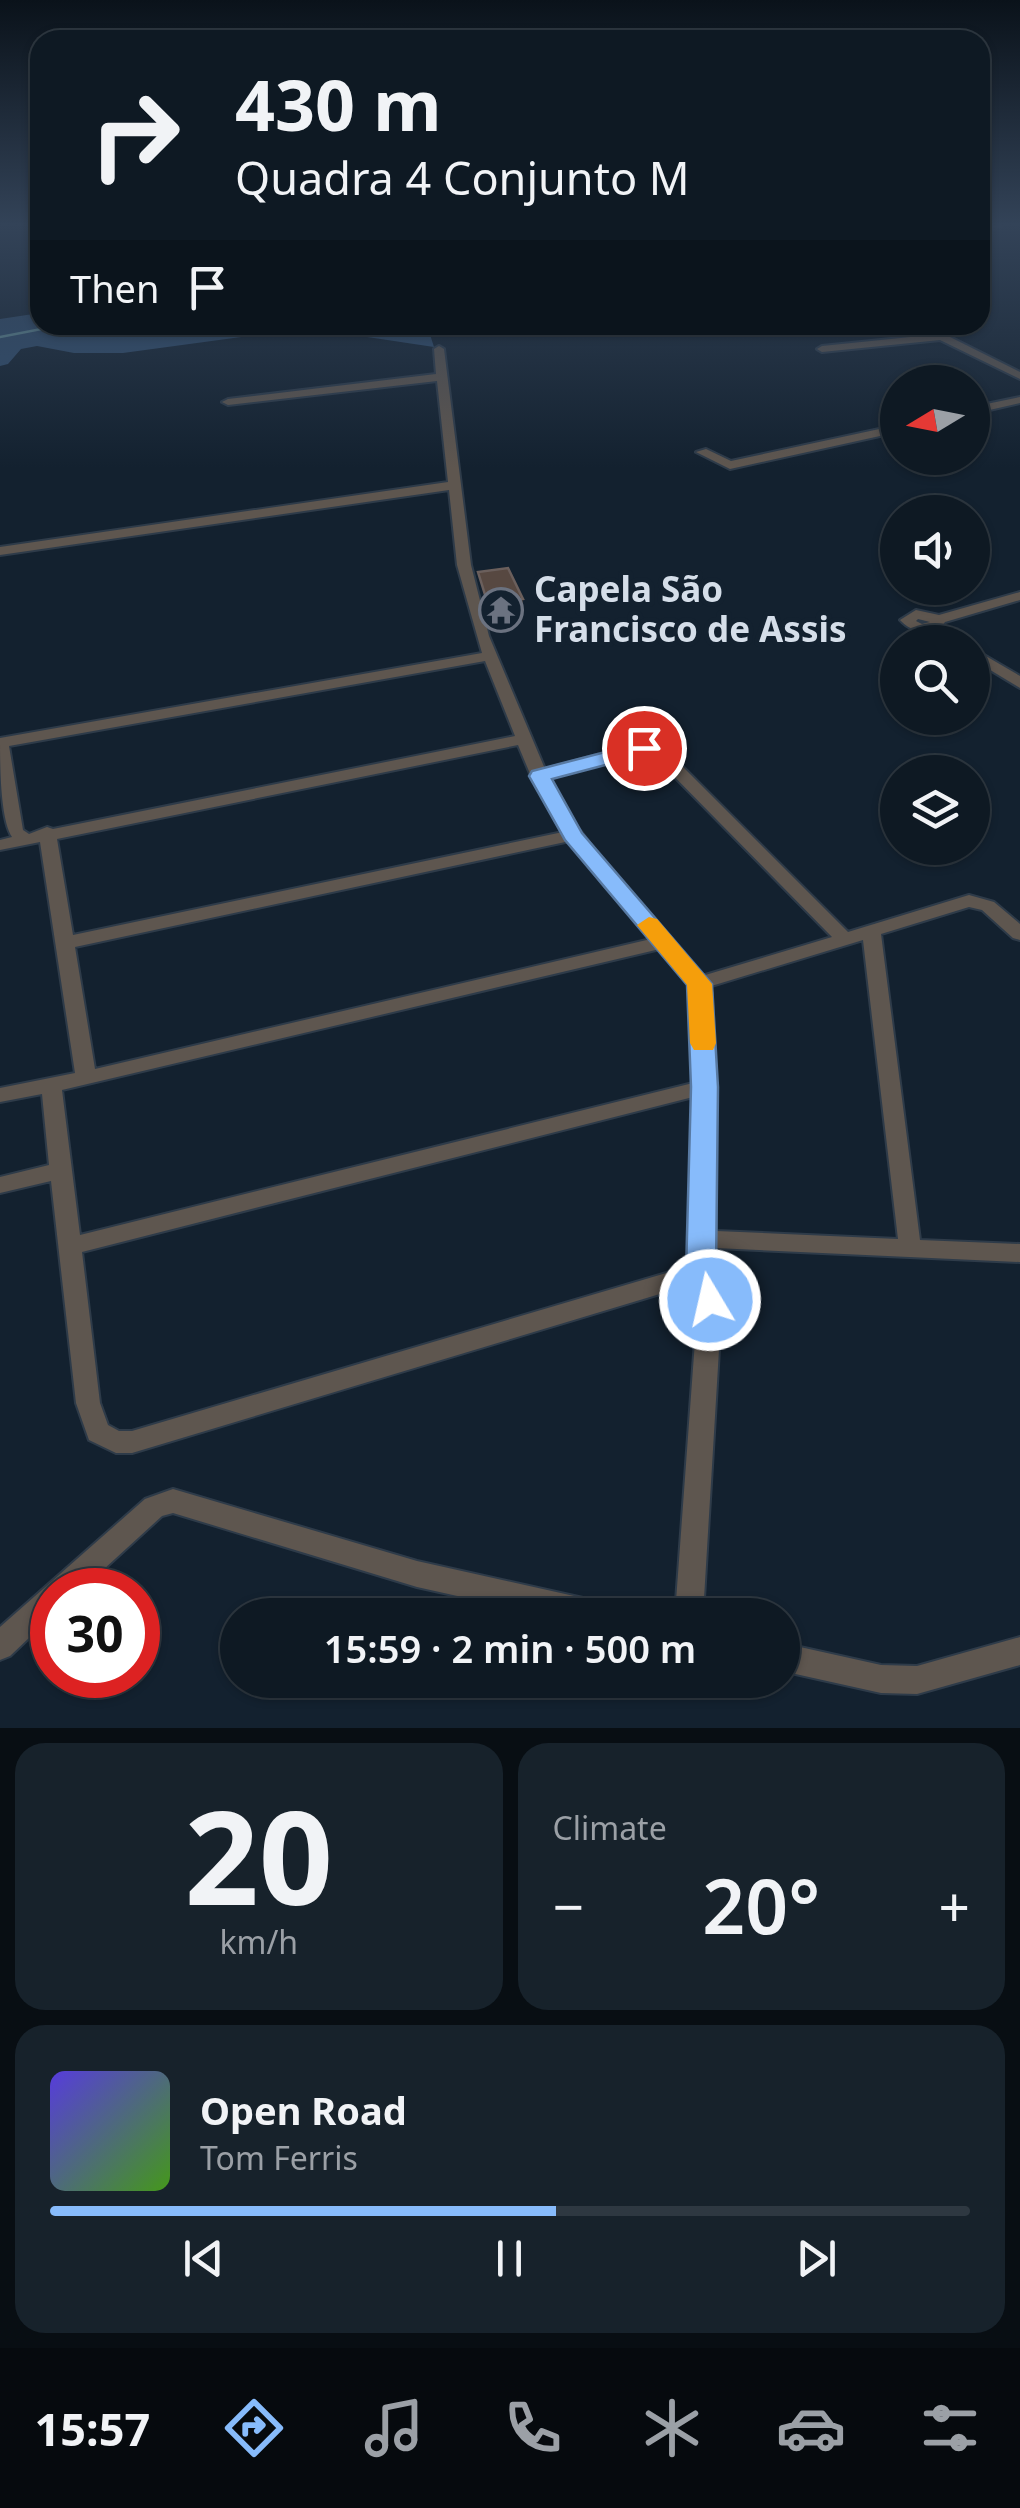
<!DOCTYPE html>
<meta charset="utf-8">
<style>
body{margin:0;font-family:"Noto Sans",sans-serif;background:#17222b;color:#f1f3f6;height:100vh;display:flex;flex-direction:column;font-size:38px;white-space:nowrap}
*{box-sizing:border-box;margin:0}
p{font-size:32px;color:#9ba0a6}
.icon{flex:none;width:55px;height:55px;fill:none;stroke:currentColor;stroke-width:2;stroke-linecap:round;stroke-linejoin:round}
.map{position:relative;height:1728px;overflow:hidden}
.sheet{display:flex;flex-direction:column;gap:15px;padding:15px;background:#080e13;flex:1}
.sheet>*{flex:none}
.top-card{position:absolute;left:30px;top:30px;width:960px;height:305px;border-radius:30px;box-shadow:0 2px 8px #0004,0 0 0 2px #2e3841;background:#0e1923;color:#f1f3f6;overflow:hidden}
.needle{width:65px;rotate:260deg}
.tools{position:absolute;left:880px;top:365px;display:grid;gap:20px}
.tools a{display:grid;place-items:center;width:110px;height:110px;border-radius:50%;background:#0e1923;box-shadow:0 2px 8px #0004,0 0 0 2px #2e3841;font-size:50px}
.speed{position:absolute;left:30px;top:1568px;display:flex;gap:20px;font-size:50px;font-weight:700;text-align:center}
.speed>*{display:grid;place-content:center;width:130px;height:130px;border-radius:50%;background:#0e1923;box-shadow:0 2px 8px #0004,0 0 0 2px #2e3841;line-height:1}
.speed .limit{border:15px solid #d22;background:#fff;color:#111}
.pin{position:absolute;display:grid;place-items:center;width:85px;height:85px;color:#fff;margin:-42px;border:5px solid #fff;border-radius:50%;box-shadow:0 2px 10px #0007}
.me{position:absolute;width:110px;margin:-55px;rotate:351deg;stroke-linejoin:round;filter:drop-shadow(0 0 8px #0008)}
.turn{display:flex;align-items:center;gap:35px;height:210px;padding:0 40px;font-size:45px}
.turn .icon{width:130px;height:130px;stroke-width:2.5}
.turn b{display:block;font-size:70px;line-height:85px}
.then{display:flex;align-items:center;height:95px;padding:0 40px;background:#0003;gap:20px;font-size:38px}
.big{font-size:75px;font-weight:600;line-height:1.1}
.sheet .card{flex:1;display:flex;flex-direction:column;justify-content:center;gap:15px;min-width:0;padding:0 35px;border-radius:30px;background:#17222b}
.sheet .dial{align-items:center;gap:0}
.dial b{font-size:130px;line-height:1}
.song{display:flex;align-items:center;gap:30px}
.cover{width:120px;height:120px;border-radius:15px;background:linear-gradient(135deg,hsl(250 70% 55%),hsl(100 70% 35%))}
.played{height:10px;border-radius:5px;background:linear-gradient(90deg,#87bbfb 55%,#2e3841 55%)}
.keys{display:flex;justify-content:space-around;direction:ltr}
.heat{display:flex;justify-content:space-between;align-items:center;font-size:55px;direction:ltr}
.sheet .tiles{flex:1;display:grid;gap:15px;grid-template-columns:1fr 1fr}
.card:last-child{grid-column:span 2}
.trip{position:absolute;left:220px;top:1598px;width:580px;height:100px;border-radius:50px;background:#0e1923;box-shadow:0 2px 8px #0004,0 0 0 2px #2e3841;font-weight:600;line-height:100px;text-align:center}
.dock{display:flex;height:160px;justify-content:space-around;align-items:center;background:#060a0e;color:#9ba0a6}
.dock .icon{width:70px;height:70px}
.dock .active{color:#87bbfb}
.dock b{font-size:45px;color:#f1f3f6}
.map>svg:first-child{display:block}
.forest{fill:#314e6e}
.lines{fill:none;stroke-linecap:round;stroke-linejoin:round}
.stream{stroke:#68959d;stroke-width:2.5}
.minor-casing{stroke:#2e3b49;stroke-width:4}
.minor{fill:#5e564f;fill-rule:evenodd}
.shaded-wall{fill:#2c2625}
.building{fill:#574841;stroke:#6b5f5c;stroke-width:2.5}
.route{fill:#87bbfb;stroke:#587aa3;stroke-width:2.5}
.slow{fill:#f59e0b}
.labels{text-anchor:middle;stroke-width:10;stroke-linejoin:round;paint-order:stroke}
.poi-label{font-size:35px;font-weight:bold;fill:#d5dee9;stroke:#13212f;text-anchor:start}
</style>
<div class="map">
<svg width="1020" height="1728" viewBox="0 0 1020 1728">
<rect width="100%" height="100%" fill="#13212f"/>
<!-- forest -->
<polygon class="forest" points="40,313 40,325 427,325 434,347 307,328 123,353 74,353 37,346 21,349 8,364 0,366 0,319"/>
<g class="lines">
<!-- stream -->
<polyline class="stream" points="0,337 62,325"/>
<!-- minor casing -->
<g class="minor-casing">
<g id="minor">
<polygon points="980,226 1001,226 980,232"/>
<polygon points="913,325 926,325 1020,372 1020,379 940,340 822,352 817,349 822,346 930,335"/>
<path d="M 439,346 L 444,349 L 471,565 L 489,636 L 545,769 L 637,744 L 665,749 L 848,932 L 969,895 L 994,902 L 1020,924 L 1020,940 L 1013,938 L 982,910 L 969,907 L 881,934 L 920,1240 L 1020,1244 L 1020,1262 L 715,1248 L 713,1272 L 722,1300 L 703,1615 L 675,1615 L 698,1300 L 693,1284 L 132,1453 L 116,1453 L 89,1440 L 76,1403 L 51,1181 L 0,1193 L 0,1177 L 49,1165 L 42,1094 L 0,1102 L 0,1088 L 75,1073 L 40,842 L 0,850 L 0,840 L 12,837 C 0,819 0,763 0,738 L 482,653 L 457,565 L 449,490 L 0,555 L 0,547 L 448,482 L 437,381 L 228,405 L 222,402 L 228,399 L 436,374 L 434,349 ZM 485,661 L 515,736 L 53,829 L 47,827 L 29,834 L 23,830 L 9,746 ZM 518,745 L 531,776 L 563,832 L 73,935 L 57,839 ZM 637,754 L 654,756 L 832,937 L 702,976 L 614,875 L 572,820 L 550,778 ZM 570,841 L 602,883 L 651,939 L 95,1069 L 75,947 ZM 863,940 L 898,1239 L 716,1231 L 712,993 L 708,987 ZM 660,949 L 683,975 L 692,993 L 693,1083 L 80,1235 L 62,1090 ZM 693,1097 L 694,1239 L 690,1266 L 132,1431 L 119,1431 L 108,1425 L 100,1403 L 82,1252 Z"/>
<polygon points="1020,397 1020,403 972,414 972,407"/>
<polygon points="898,425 898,432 730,469 696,452 706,449 731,461"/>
<path d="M 1020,592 L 1020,600 L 945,622 L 942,626 L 965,642 C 945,642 947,636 932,632 C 918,629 911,632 900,620 L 916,610 L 939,615 ZM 918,619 L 930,622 L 922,624 L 916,621 Z"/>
<polygon points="972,648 1020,676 1020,688 972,659"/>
<polygon points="173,1489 417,1561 601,1602 611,1606 615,1615 543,1615 417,1587 173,1513 162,1516 81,1590 52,1590 52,1616 10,1656 0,1660 0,1627 145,1499"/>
<polygon points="1020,1637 1020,1665 917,1694 881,1693 782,1671 782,1643 881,1665 917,1666"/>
</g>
</g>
<!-- minor -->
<use href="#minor" class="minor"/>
</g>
<!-- shaded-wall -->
<g class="shaded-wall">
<polygon points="523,599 523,604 506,606 506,601"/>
<polygon points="509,607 509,612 495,613 495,608"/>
</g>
<!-- building -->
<polygon class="building" points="508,568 523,599 506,601 509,607 495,608 491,600 487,601 478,572"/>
<!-- sky -->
<linearGradient id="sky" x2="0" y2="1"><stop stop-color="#0a121a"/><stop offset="0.48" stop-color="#334358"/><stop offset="1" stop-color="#334358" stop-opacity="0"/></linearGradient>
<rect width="1020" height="468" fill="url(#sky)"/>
<!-- route -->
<polygon class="route" points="644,742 654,748 651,753 552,779 582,833 712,984 718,1087 716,1272 726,1300 721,1308 710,1312 700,1308 686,1272 691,1087 687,985 565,840 529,776 532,771"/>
<!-- slow -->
<polygon class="slow" points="649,917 657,919 712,984 716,1043 713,1050 694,1050 690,1043 687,985 637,925"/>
<!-- icons -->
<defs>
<g id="temple-ring" transform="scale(2.25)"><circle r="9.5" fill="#13212f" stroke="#6b7280" stroke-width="1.5"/><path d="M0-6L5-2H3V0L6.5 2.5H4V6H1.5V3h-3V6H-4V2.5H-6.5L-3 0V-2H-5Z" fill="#6b7280"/></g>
</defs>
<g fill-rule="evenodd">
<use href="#temple-ring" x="501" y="610"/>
</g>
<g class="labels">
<!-- poi labels -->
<g class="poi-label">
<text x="534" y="602">Capela São<tspan x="534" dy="40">Francisco de Assis</tspan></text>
</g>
</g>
</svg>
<div class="tools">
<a><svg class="needle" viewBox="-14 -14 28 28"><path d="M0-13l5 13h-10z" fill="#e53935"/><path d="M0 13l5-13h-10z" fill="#9ba0a6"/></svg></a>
<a><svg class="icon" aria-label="sound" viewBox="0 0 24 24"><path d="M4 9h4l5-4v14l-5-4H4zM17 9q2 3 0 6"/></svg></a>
<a><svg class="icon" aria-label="search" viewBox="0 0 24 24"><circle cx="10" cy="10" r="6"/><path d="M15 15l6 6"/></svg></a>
<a><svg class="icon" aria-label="layers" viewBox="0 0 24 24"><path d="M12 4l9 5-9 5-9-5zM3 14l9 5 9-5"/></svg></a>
</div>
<div class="speed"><div class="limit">30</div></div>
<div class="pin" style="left:644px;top:748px;background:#d93025"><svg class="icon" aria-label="arrive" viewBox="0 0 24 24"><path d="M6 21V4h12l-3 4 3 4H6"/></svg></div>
<svg class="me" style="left:710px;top:1300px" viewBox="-20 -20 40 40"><circle r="17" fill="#87bbfb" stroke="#fff" stroke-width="3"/><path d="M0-11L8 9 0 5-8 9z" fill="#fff"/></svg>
<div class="trip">15:59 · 2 min · 500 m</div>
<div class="top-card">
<div class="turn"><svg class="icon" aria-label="right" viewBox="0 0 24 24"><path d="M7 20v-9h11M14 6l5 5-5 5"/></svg><div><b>430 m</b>Quadra 4 Conjunto M</div></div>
<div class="then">Then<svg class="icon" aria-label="arrive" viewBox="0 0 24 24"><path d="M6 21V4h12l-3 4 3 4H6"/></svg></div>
</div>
</div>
<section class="sheet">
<div class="tiles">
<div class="card dial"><b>20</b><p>km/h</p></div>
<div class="card"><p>Climate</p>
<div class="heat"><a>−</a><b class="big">20°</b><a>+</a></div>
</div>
<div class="card">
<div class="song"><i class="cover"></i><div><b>Open Road</b><p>Tom Ferris</p></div></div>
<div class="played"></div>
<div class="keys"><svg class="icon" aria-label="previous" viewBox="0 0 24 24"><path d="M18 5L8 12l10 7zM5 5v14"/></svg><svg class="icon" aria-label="pause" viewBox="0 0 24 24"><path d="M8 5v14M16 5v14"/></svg><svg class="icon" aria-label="next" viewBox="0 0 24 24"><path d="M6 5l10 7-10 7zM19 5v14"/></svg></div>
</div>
</div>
</section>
<nav class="dock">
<b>15:57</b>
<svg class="icon active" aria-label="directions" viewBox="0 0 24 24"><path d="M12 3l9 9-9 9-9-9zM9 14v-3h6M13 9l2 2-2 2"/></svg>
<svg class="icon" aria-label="music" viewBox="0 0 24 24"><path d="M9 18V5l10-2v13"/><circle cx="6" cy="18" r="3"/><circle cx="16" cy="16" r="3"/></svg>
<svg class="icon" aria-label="phone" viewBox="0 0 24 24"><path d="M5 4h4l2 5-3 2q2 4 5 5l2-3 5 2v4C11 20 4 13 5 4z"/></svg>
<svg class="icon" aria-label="climate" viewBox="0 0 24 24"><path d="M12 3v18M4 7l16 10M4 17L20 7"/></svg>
<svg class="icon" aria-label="car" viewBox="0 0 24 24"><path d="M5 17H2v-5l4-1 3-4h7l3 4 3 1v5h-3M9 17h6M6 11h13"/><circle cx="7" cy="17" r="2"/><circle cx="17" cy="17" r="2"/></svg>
<svg class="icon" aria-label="filters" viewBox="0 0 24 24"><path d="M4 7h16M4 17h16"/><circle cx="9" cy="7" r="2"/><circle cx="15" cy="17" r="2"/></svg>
</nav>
